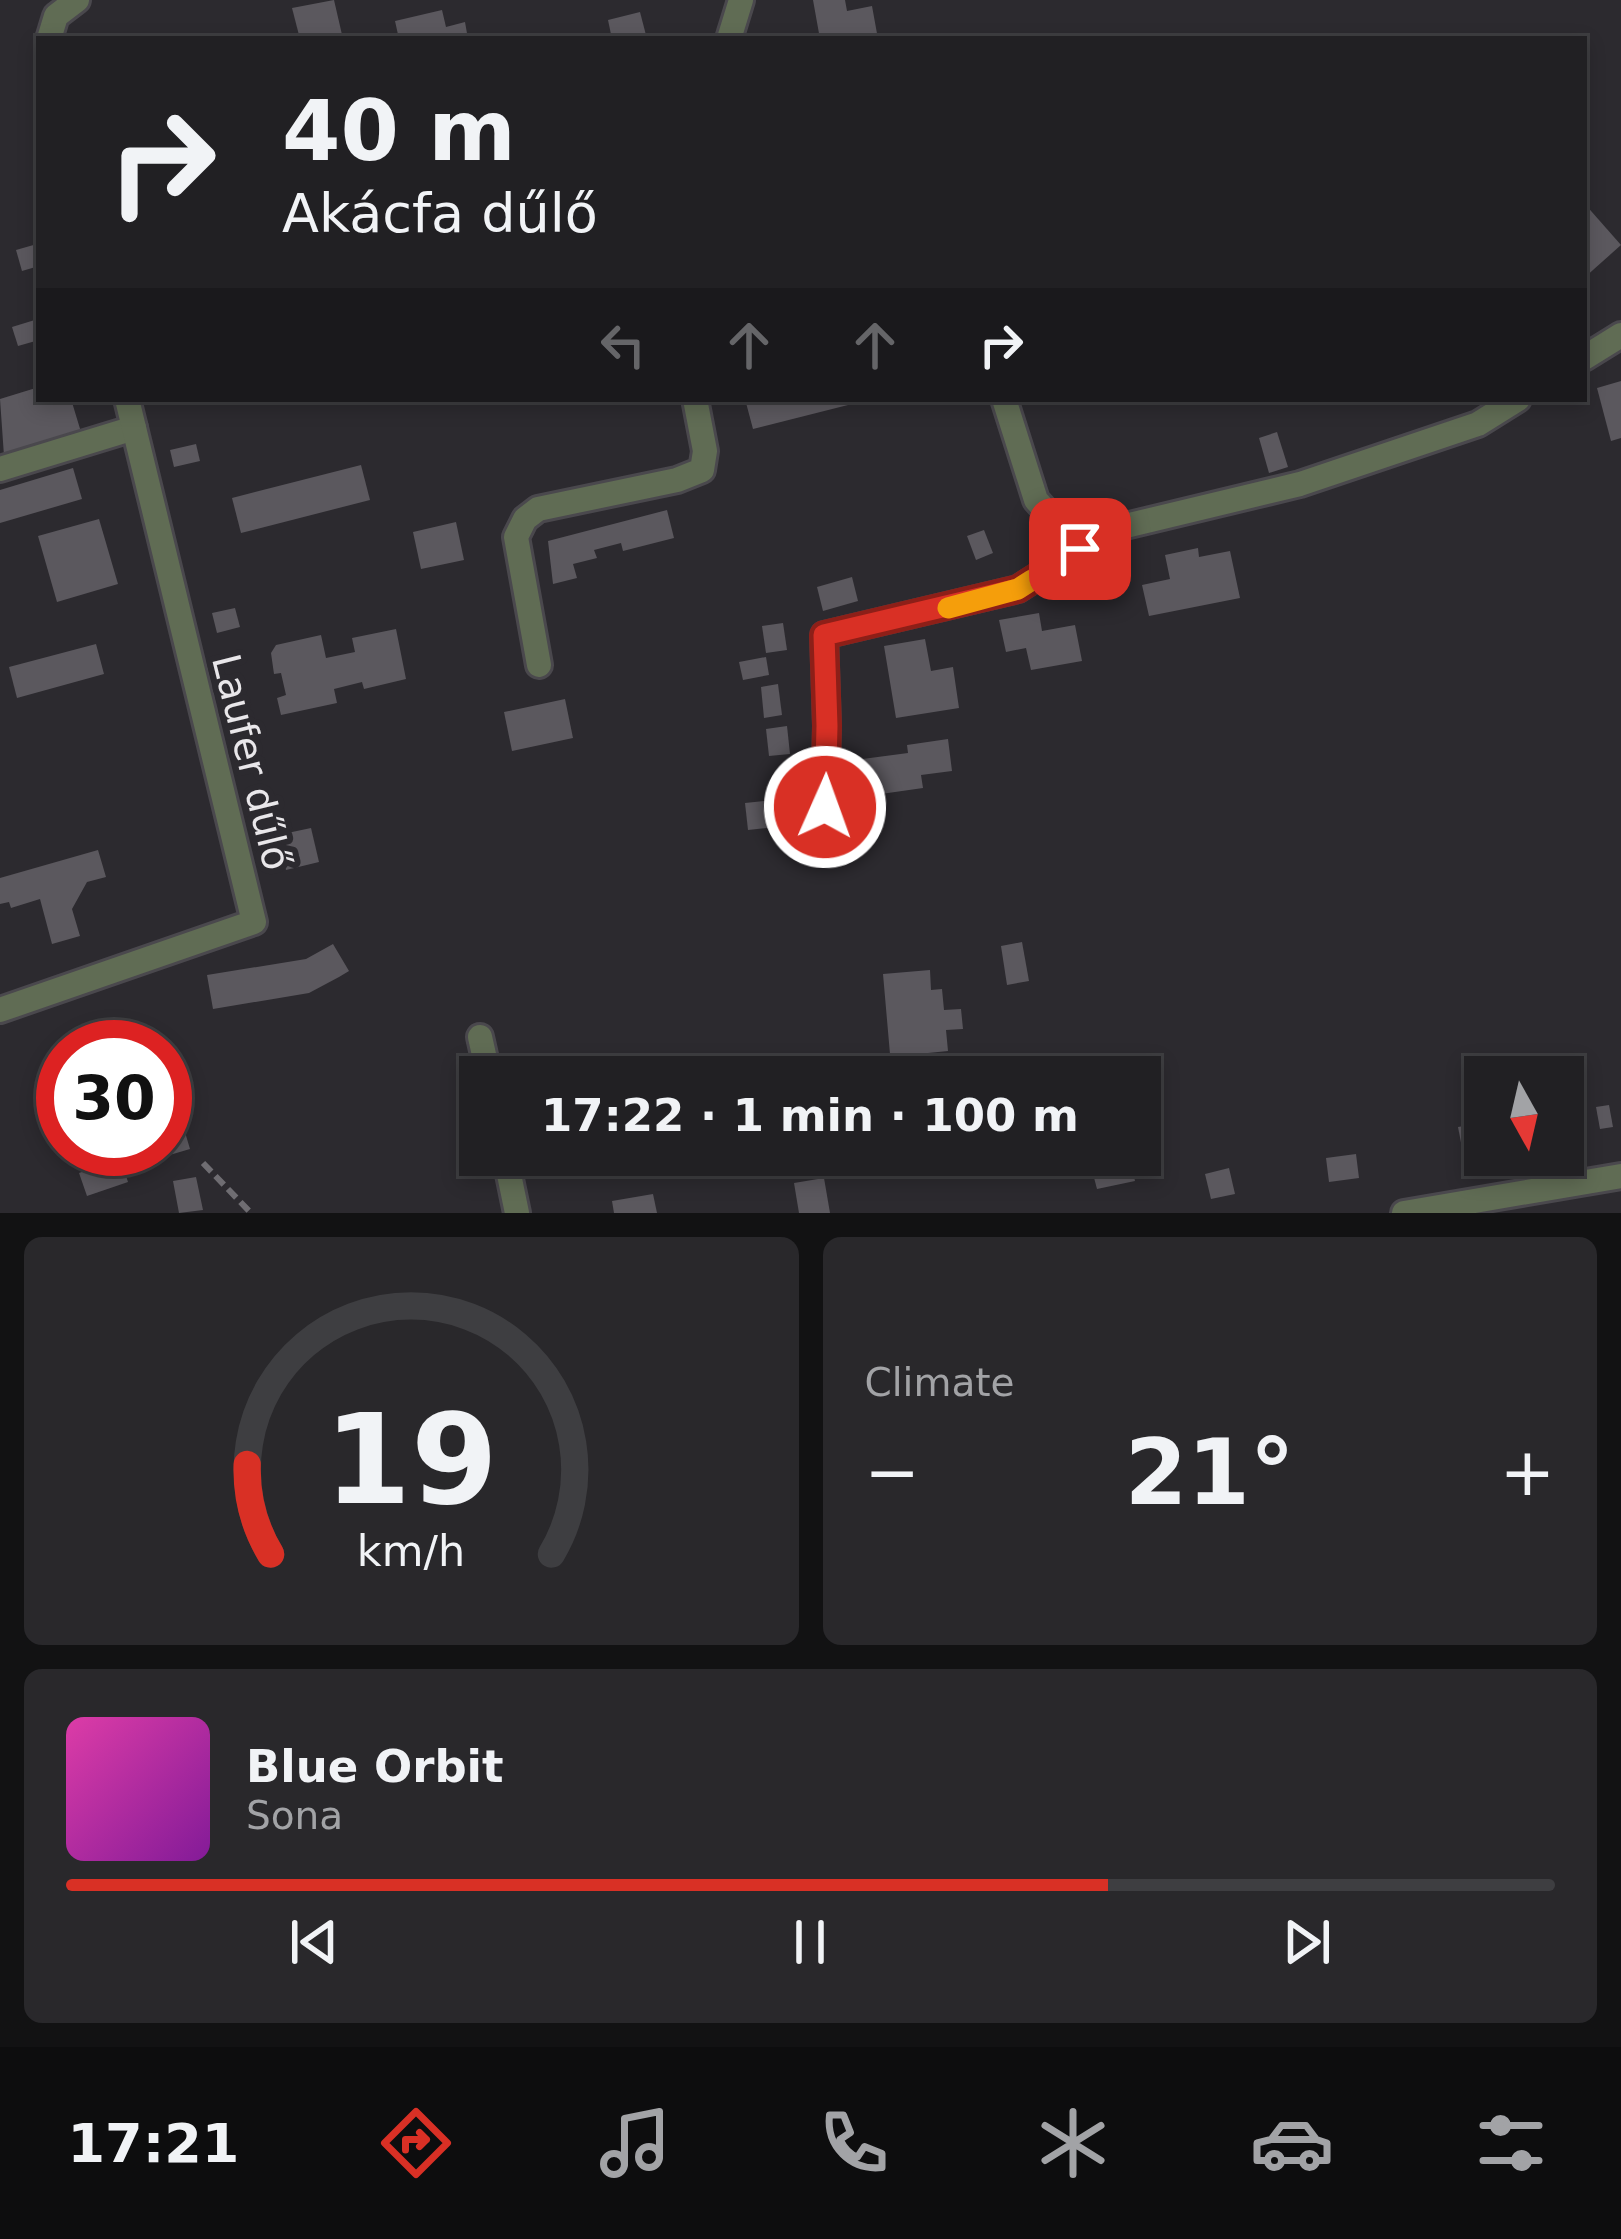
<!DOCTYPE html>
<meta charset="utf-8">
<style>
body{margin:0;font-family:"DejaVu Sans",sans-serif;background:#29282b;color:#f1f3f6;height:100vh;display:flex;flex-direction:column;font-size:45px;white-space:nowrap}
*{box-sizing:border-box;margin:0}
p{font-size:39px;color:#a2a3a6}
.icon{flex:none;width:66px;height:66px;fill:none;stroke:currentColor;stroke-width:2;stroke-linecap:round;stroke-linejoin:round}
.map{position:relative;height:1213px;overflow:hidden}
.details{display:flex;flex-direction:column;gap:24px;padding:24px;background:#121213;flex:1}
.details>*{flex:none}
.top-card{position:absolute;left:36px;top:36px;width:1551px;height:366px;border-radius:0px;box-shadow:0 6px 18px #0003,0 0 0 3px #3e3e41;background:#212023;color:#f1f3f6;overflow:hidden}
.needle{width:78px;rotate:172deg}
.fabs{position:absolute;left:1464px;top:1056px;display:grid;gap:24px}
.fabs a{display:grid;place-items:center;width:120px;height:120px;border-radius:0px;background:#212023;box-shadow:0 6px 18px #0003,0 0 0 3px #3e3e41;font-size:60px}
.speed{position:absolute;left:36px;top:1020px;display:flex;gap:24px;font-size:60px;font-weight:700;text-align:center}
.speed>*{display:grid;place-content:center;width:156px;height:156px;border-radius:50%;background:#212023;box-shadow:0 6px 18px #0003,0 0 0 3px #3e3e41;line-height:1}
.speed .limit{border:18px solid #d22;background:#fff;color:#111}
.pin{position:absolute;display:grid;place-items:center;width:102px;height:102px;color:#fff;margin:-51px;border-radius:24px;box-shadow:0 6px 18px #0006}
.me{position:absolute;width:132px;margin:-66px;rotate:2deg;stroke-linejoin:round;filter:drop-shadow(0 0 9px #0008)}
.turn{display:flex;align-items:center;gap:42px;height:252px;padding:0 48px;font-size:54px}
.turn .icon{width:156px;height:156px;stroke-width:2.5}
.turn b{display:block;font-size:84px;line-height:102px}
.lanes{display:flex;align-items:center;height:114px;padding:0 48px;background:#0003;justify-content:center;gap:60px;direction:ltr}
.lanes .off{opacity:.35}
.big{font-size:90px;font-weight:700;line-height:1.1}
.details .card{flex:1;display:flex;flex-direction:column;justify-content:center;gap:18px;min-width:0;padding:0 42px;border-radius:18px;background:#29282b}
.details .dial{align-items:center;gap:0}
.dial svg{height:312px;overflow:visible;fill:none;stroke:#3e3e41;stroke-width:7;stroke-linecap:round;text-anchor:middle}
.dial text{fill:#f1f3f6;stroke:none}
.song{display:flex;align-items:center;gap:36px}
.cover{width:144px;height:144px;border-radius:18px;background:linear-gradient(135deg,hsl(320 70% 55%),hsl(290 70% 35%))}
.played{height:12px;border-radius:6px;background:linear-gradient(90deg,#d93025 70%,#3e3e41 70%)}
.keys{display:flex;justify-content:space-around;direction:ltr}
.heat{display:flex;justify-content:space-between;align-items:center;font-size:66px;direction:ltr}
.details .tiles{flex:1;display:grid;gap:24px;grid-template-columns:1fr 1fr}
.card:last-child{grid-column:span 2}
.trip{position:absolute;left:459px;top:1056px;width:702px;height:120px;border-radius:0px;background:#212023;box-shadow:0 6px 18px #0003,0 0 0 3px #3e3e41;font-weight:700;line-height:120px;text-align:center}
.menu{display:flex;height:192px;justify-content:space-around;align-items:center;background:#0d0d0e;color:#a2a3a6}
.menu .icon{width:84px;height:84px}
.menu .on{color:#d93025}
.menu b{font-size:54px;color:#f1f3f6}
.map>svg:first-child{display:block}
.building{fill:#5b585e}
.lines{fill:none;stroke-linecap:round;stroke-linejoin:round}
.street-casing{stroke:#4a484d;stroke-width:30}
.path{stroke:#6f6d72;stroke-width:6;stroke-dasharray:12 6;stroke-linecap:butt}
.street{stroke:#606c54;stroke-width:24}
.route-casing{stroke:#8d1f18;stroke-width:30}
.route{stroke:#d93025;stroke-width:21}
.slow{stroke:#f59e0b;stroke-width:21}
.labels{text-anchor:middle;stroke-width:12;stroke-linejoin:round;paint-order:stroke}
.street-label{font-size:39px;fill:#e9e7ea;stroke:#2c2a2f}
</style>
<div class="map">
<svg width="1621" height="1213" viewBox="0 0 1621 1213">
<rect width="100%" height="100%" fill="#2c2a2f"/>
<!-- building -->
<g class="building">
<polygon points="334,0 343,39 300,39 292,8"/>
<polygon points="813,0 845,0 847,11 872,6 878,39 820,39"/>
<polygon points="442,10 446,27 465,22 468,39 399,39 395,21"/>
<polygon points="640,12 647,39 612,39 608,20"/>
<polygon points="1584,203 1621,245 1584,278"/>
<polygon points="37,244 39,266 22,271 16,250"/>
<polygon points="38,319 39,340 18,346 12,327"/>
<polygon points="1621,381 1621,438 1611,441 1597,388"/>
<polygon points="39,387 39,399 71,399 81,432 4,456 0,399"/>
<polygon points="745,399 846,399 848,405 753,429"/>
<polygon points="1277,432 1288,467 1269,473 1259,438"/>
<polygon points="196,444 200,461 174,467 170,450"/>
<polygon points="361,465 370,500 241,533 232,498"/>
<polygon points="73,468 82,499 0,523 0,490"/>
<polygon points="667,510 674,538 623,551 621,543 594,550 597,558 573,564 577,578 553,584 548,541"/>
<polygon points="99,519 118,584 57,602 38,536"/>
<polygon points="456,522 464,560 421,569 413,532"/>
<polygon points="984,530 993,553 976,560 967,536"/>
<polygon points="1198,548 1199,557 1230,551 1240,598 1149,616 1142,585 1170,579 1165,555"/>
<polygon points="852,577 858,601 823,611 817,587"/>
<polygon points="235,608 240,627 217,633 212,613"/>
<polygon points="1039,613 1042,631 1075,625 1082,661 1031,670 1026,648 1006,652 999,620"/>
<polygon points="783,623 787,650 766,653 762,626"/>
<polygon points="396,629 406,679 364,689 362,682 334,689 337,703 281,715 277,698 286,695 281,673 274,674 271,653 276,645 321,635 326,658 355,652 352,638"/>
<polygon points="925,639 931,671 953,667 959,708 896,718 884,646"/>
<polygon points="96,644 104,674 17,698 9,667"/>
<polygon points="766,657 769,675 743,680 739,662"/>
<polygon points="778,684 782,715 764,718 761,687"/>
<polygon points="565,699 573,738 512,751 504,712"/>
<polygon points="787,726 790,754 769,756 766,729"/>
<polygon points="948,739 952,771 921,775 923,788 860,797 855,760 908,753 907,745"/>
<polygon points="773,800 776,827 748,830 745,803"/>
<polygon points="311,828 319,862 286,870 278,835"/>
<polygon points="98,850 106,877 87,882 72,909 80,936 52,944 40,899 11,908 9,902 0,904 0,878"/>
<polygon points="1022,942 1029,981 1007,985 1001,946"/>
<polygon points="333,944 349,971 339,977 309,993 213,1009 207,975 306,959"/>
<polygon points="930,970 931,990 942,989 944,1010 961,1009 963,1029 946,1030 948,1051 928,1053 930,1077 892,1077 883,974"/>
<polygon points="1140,1103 1151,1146 1140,1148"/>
<polygon points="1609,1105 1613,1127 1600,1129 1596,1107"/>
<polygon points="179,1112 190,1149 156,1159 154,1149 165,1149 165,1116"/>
<polygon points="1475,1124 1481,1154 1464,1158 1458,1127"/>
<polygon points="1356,1154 1359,1178 1329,1182 1326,1158"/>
<polygon points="867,1155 913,1155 913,1158 868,1163"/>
<polygon points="1088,1155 1129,1155 1135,1181 1097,1189"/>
<polygon points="120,1158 128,1182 87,1196 79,1173"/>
<polygon points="1229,1168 1235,1194 1211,1199 1205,1174"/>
<polygon points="196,1177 203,1210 179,1213 173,1181"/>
<polygon points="824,1178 830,1213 799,1213 794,1183"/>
<polygon points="653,1194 657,1213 614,1213 612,1201"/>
</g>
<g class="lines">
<!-- street casing -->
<g class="street-casing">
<g id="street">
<polyline points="49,39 56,16 77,0"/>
<polyline points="729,39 741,0"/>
<polyline points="1584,358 1621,335"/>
<polyline points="1004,399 1036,500 1080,549"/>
<polyline points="0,469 134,428"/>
<polyline points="539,665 516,537 525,519 538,509 677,480 702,470 705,451 695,399"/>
<polyline points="825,807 827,726 824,635 1018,589 1113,529 1300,484 1478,424 1518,399"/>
<polyline points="0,1010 254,922 127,399"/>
<polyline points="480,1037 489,1077"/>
<polyline points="505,1155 517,1213"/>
<polyline points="1404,1213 1621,1176"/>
</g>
</g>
<!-- path -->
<polyline class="path" points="203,1163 251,1213"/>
<!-- street -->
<use href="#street" class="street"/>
</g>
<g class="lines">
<!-- route casing -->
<g class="route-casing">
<polyline id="route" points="825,807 827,726 824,635 1018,589 1080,549"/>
</g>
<!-- route -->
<use href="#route" class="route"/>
<!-- slow -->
<polyline class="slow" points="948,608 1018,589 1032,580"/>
</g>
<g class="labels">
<!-- street labels -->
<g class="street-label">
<text transform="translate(252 762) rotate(76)" y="14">Laufer dűlő</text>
</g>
</g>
</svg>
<div class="fabs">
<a><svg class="needle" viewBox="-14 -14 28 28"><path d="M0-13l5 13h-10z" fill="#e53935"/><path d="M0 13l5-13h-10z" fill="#a2a3a6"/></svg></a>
</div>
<div class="speed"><div class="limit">30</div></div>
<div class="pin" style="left:1080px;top:549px;background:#d93025"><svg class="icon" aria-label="arrive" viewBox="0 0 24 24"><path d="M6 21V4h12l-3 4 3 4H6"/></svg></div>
<svg class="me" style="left:825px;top:807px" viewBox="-20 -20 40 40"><circle r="17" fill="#d93025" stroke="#fff" stroke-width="3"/><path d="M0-11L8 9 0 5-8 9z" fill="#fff"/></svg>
<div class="trip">17:22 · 1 min · 100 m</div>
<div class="top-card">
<div class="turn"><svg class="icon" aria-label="right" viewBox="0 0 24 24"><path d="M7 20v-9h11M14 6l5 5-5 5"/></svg><div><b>40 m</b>Akácfa dűlő</div></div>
<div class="lanes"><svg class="icon off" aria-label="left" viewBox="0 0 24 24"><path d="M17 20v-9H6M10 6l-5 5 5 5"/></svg><svg class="icon off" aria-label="ahead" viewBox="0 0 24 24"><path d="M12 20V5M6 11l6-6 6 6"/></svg><svg class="icon off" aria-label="ahead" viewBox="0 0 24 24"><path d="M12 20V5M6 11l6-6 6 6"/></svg><svg class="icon" aria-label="right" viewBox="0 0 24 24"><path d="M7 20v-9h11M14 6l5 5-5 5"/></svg></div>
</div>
</div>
<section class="details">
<div class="tiles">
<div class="card dial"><svg viewBox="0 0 100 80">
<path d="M14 69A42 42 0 1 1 86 69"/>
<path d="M14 69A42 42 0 0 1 8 46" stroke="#d93025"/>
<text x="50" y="56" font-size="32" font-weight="700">19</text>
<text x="50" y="72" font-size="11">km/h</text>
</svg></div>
<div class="card"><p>Climate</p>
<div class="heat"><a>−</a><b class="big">21°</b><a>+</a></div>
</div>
<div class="card">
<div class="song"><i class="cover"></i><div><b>Blue Orbit</b><p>Sona</p></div></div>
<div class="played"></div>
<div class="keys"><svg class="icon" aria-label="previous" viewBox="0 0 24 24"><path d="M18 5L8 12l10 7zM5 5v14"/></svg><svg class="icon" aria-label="pause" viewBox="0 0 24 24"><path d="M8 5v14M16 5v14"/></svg><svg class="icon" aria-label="next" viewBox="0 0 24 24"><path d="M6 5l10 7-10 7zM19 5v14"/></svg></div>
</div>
</div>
</section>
<nav class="menu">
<b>17:21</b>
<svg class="icon on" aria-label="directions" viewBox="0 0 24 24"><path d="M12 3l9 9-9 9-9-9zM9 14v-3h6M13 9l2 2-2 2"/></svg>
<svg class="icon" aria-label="music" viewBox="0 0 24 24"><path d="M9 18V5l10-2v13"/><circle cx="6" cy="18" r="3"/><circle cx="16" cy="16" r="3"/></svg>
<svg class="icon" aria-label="phone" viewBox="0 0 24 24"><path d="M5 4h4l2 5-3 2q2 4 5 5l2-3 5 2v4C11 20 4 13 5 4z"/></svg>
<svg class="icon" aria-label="climate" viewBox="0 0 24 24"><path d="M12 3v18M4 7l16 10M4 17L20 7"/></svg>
<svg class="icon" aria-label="car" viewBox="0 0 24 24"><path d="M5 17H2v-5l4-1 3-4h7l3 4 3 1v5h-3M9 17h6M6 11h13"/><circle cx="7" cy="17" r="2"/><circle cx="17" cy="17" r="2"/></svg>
<svg class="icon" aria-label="filters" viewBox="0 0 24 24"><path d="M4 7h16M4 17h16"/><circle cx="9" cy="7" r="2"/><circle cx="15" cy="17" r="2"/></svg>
</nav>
